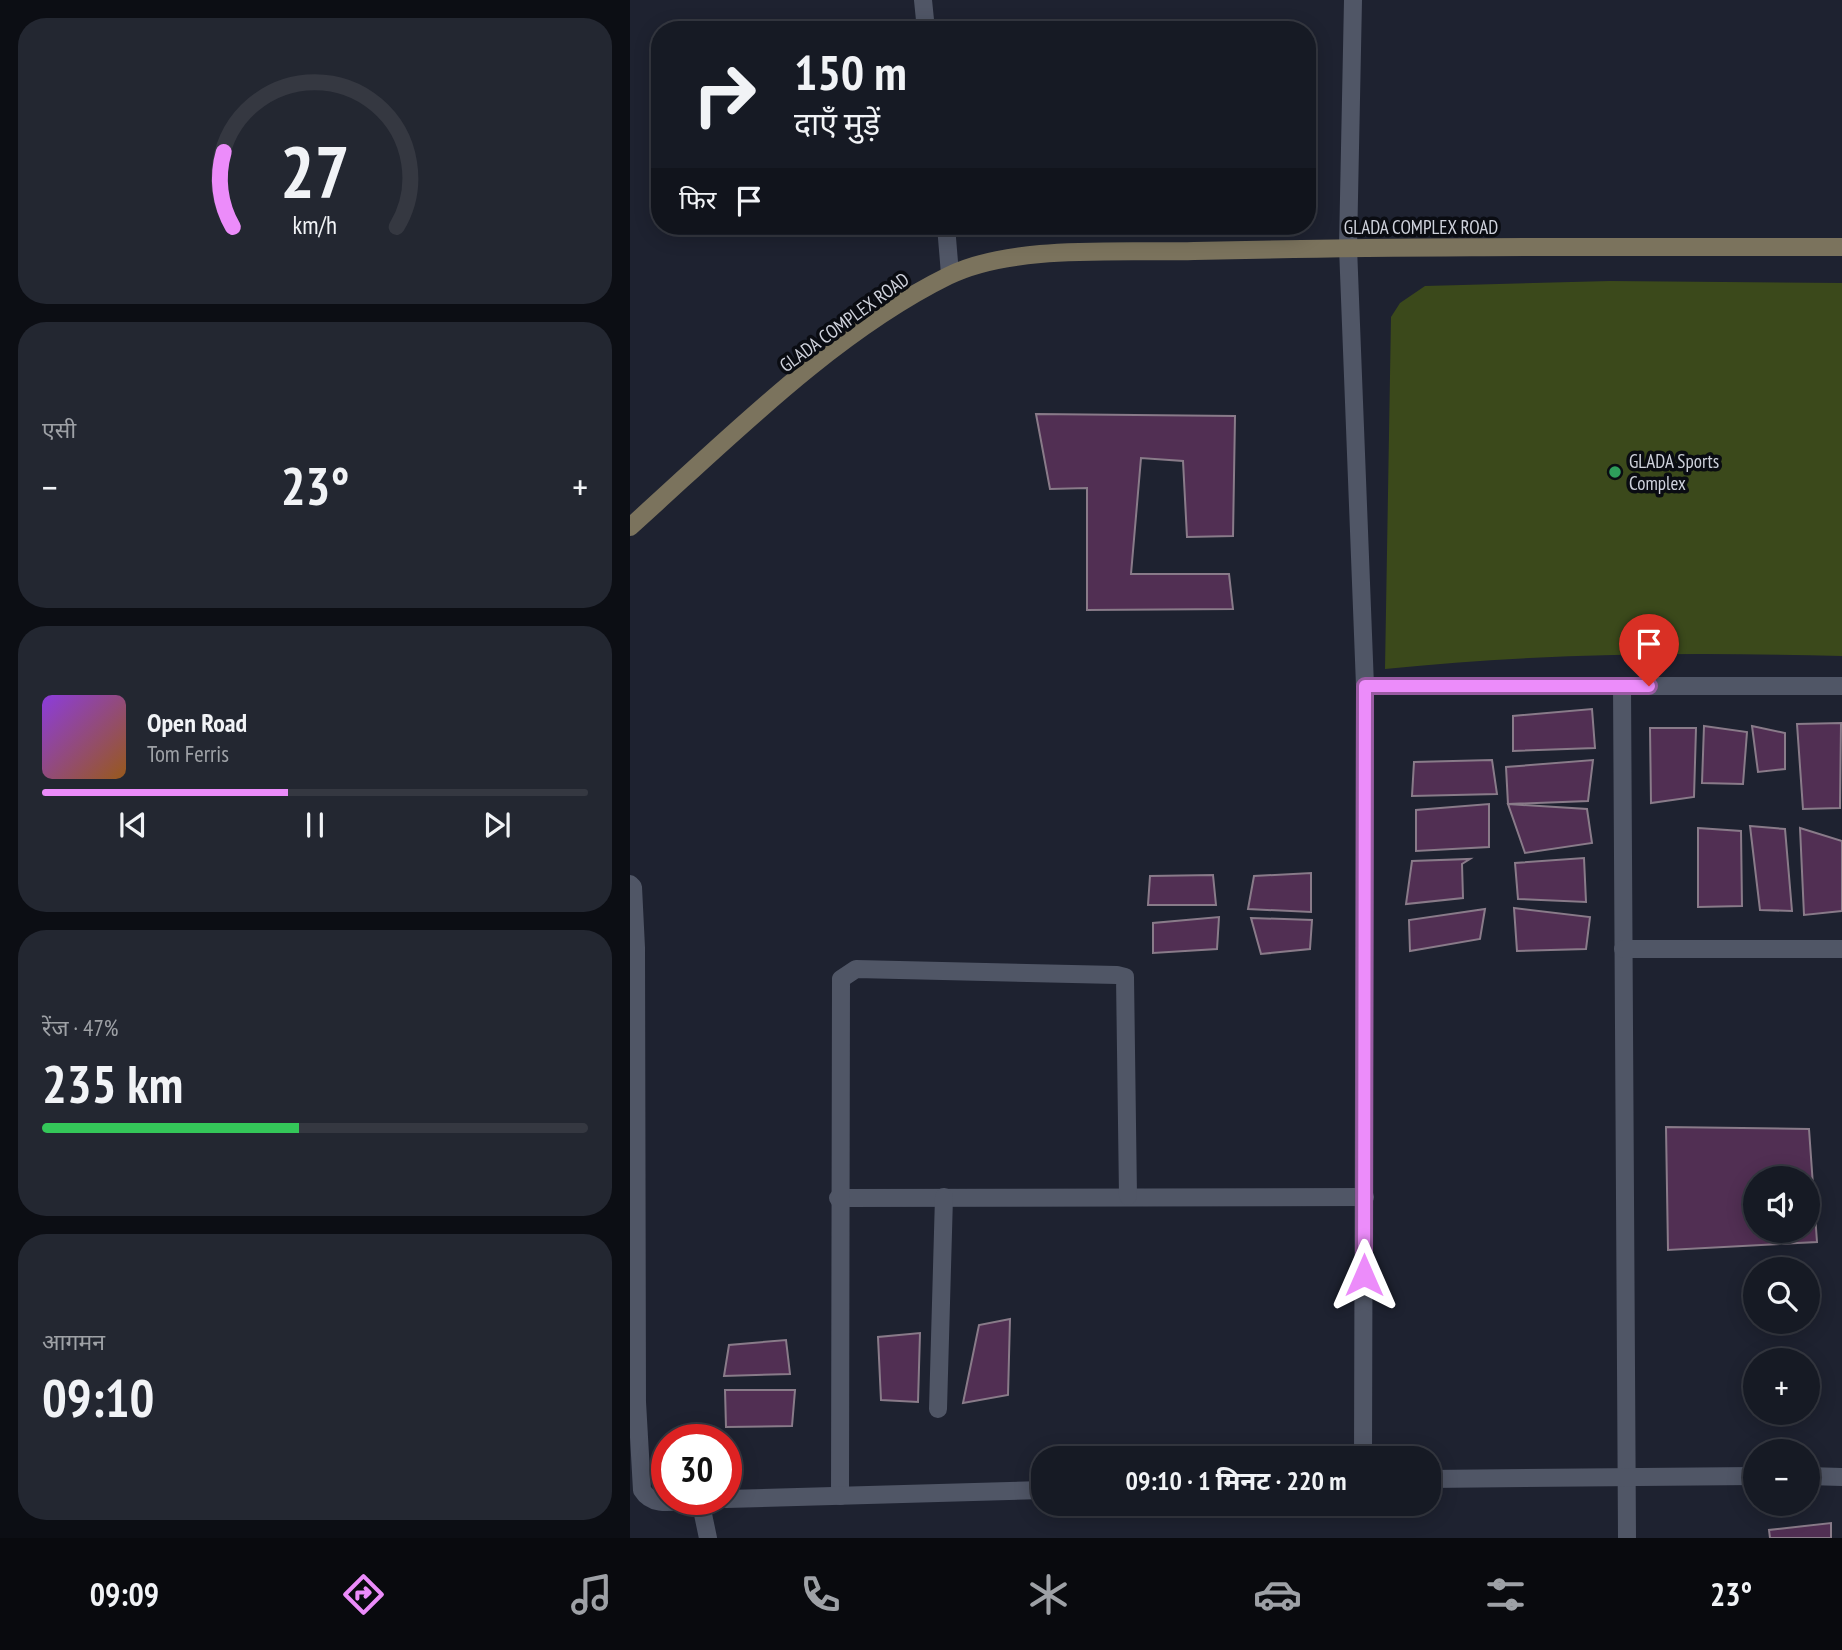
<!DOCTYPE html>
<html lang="hi">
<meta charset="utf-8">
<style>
body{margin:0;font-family:"PT Sans Narrow","Noto Sans Devanagari",sans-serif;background:#232731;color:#f1f3f6;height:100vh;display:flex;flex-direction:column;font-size:26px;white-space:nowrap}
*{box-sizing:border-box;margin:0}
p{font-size:23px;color:#9ea1a6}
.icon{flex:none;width:38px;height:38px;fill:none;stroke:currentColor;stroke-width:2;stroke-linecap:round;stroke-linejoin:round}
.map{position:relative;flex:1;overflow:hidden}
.sheet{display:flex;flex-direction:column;gap:18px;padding:18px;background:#0c0e14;width:630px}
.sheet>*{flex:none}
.banner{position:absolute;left:21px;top:21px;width:665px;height:214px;border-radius:28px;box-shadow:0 4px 18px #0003,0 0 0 2px #353841;background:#161a24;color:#f1f3f6;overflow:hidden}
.tools{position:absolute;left:1113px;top:1166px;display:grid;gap:14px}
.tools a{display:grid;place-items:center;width:77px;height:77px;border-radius:50%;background:#161a24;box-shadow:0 4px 18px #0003,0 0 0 2px #353841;font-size:35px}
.speed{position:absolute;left:21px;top:1424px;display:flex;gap:14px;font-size:35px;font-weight:700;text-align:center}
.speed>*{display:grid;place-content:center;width:91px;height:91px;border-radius:50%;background:#161a24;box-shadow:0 4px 18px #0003,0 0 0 2px #353841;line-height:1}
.speed .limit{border:10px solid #d22;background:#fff;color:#111}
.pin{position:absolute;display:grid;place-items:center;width:60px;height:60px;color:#fff;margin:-72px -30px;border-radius:50% 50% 50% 0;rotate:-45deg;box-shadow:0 0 7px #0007}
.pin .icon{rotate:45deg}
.me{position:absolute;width:77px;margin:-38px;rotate:0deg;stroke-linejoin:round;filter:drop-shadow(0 0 5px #0008)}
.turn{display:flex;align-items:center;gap:24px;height:147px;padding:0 28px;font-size:32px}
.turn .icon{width:91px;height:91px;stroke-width:2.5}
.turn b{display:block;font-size:49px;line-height:60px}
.then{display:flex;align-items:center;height:66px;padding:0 28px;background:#0003;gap:14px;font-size:26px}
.big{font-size:52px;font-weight:700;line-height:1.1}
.sheet .card{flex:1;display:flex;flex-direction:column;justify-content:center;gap:10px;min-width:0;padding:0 24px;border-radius:28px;background:#232731}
.sheet .dial{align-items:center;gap:0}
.dial svg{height:182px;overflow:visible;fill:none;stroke:#353841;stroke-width:7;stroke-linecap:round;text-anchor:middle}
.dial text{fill:#f1f3f6;stroke:none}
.song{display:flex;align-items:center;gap:21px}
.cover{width:84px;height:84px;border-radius:10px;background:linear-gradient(135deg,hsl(270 70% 55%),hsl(30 70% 35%))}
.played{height:7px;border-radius:4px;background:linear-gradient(90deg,#ec8cfa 45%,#353841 45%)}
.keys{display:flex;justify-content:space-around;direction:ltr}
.heat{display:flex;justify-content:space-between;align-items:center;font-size:38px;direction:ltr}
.charge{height:10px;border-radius:5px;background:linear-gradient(90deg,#34c759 47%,#353841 0)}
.trip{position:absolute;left:401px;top:1446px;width:410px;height:70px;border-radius:28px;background:#161a24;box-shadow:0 4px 18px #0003,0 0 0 2px #353841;font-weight:700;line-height:70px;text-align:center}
.tab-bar{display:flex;height:112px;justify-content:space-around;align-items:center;background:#090a0e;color:#9ea1a6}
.tab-bar .icon{width:49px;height:49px}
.tab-bar .on{color:#ec8cfa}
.tab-bar b{font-size:32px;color:#f1f3f6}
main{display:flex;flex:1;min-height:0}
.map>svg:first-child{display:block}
.green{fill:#3b491b}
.building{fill:#512f53;stroke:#897b89;stroke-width:2;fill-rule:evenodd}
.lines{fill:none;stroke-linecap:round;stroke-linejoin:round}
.street{stroke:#505666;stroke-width:18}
.secondary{stroke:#7b735d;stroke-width:18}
.route-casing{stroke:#995ba2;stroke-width:18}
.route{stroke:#ec8cfa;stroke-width:12}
.leisure-dot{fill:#2e9e5b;stroke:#0a0c12;stroke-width:2.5}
.labels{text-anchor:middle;stroke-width:7;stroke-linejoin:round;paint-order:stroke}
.street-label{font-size:19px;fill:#cfd2dc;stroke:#0a0c12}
.poi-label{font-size:19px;fill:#cfd2dc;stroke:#0a0c12;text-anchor:start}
</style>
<main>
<section class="sheet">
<div class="card dial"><svg viewBox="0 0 100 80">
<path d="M14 69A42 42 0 1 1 86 69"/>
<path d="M14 69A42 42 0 0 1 10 36" stroke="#ec8cfa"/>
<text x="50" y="56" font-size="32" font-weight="700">27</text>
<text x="50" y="72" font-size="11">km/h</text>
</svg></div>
<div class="card"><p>एसी</p>
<div class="heat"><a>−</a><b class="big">23°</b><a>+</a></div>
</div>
<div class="card">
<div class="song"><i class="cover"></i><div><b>Open Road</b><p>Tom Ferris</p></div></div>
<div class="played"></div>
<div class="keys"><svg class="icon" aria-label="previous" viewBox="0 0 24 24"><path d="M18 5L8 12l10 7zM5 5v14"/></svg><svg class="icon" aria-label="pause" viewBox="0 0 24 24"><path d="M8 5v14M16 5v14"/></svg><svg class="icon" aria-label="next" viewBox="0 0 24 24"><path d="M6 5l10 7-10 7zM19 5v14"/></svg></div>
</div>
<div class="card"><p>रेंज · 47%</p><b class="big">235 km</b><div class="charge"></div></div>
<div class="card"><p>आगमन</p><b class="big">09:10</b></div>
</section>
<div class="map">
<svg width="1212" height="1538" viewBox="0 0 1212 1538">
<rect width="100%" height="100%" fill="#1e2230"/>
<!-- green -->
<path class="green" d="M 980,281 L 1212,283 L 1212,656 C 1060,652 907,653 755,669 L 761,317 L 770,303 L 795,286 Z"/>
<!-- building -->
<g class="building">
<polygon points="406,414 605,416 603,536 557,537 553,461 511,458 501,574 599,574 603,609 457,610 457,488 420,489"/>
<polygon points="962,709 965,748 883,751 883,716"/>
<polygon points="1211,723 1210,808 1173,809 1167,724"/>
<polygon points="1074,726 1117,732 1113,784 1072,783"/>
<polygon points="1122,726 1155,733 1155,769 1128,772"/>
<polygon points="1020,728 1066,728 1064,797 1021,803"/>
<polygon points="862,760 867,794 782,796 784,762"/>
<polygon points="963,760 958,801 878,804 876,767"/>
<polygon points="859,804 859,847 786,851 786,810"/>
<polygon points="878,804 957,809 962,843 895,853"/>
<polygon points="1120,826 1155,829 1162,911 1130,910"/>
<polygon points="1068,828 1111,831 1112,906 1068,907"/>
<polygon points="1170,828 1212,841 1212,911 1174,915"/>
<polygon points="954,858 956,902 888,899 885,863"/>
<polygon points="840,859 832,864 833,898 776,904 782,861"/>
<polygon points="681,873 681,912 618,909 624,876"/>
<polygon points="583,875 586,905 518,905 520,876"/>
<polygon points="884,908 960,917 956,949 887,951"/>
<polygon points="855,909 850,939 780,951 779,920"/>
<polygon points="589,917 587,949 523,953 523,923"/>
<polygon points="621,918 682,920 680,949 631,954"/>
<path d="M 1036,1127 L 1179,1129 L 1187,1242 L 1038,1250 ZM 1125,1178 L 1178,1178 L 1178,1230 L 1125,1230 Z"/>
<polygon points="380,1319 378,1395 333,1403 349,1325"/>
<polygon points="290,1333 288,1402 251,1400 248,1337"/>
<polygon points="156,1340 160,1374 94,1376 99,1345"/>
<polygon points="95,1390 165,1390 162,1426 96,1427"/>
<polygon points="1201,1523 1201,1538 1140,1538 1139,1530"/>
</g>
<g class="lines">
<!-- street -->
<g class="street">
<polyline points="293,0 296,30"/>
<polyline points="723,0 718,247 735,686 733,1458"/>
<polyline points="316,226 320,274"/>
<polyline points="735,686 1212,686"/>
<polyline points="992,686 997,1538"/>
<path d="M 0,884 L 3,887 L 6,948 L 7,1402 L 12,1490 C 23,1508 45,1501 63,1500"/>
<polyline points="993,949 1212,949"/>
<polyline points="208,1198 735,1197"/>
<polyline points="308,1409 314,1197"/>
<polyline points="1178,1476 1212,1477"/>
<polyline points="798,1479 1125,1476"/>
<polyline points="210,1496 211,979 226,969 487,975 495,977 498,1196"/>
<polyline points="96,1499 413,1490"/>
<polyline points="70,1500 78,1538"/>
</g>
<!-- secondary -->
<path class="secondary" d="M 0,527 C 95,442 202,333 318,276 C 382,244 492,253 564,251 C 780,246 996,247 1212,247"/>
</g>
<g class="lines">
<!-- route casing -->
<g class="route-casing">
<polyline id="route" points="734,1275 735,686 1019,686"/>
</g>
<!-- route -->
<use href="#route" class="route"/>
</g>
<!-- markers -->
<circle class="leisure-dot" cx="985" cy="472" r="7"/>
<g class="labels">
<!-- street labels -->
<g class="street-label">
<text x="791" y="234">GLADA COMPLEX ROAD</text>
<text transform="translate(214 322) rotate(-36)" y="7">GLADA COMPLEX ROAD</text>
</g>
<!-- poi labels -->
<g class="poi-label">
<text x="999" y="468">GLADA Sports<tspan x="999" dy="22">Complex</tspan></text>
</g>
</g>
</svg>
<div class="tools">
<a><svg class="icon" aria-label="sound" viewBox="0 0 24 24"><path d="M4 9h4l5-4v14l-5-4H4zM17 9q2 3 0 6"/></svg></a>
<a><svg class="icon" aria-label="search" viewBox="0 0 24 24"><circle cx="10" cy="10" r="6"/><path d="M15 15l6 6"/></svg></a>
<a>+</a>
<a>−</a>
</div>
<div class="speed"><div class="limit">30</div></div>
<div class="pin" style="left:1019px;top:686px;background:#d93025"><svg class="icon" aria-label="arrive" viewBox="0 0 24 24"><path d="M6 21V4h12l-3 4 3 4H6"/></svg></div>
<svg class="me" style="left:734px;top:1275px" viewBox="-20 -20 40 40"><path d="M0-17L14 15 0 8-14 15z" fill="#ec8cfa" stroke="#fff" stroke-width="4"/></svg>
<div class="trip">09:10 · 1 मिनट · 220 m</div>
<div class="banner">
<div class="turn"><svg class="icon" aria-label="right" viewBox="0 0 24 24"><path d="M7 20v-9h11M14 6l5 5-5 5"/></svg><div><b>150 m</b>दाएँ मुड़ें</div></div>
<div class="then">फिर<svg class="icon" aria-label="arrive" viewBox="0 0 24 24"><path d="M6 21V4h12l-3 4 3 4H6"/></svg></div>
</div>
</div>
</main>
<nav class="tab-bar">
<b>09:09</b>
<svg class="icon on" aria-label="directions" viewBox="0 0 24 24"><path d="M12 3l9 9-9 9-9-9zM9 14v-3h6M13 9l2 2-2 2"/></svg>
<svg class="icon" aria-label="music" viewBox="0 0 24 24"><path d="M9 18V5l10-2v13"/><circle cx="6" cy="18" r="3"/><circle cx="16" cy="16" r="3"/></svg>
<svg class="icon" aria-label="phone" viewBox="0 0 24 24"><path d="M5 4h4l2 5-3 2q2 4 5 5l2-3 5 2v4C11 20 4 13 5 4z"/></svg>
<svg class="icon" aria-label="climate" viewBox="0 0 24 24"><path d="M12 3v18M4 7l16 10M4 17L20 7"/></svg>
<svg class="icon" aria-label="car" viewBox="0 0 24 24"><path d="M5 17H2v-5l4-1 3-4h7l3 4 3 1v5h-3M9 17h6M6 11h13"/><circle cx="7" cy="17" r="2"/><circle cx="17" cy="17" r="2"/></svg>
<svg class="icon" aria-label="filters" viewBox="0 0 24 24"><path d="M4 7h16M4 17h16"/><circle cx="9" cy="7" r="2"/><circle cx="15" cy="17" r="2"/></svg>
<b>23°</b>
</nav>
